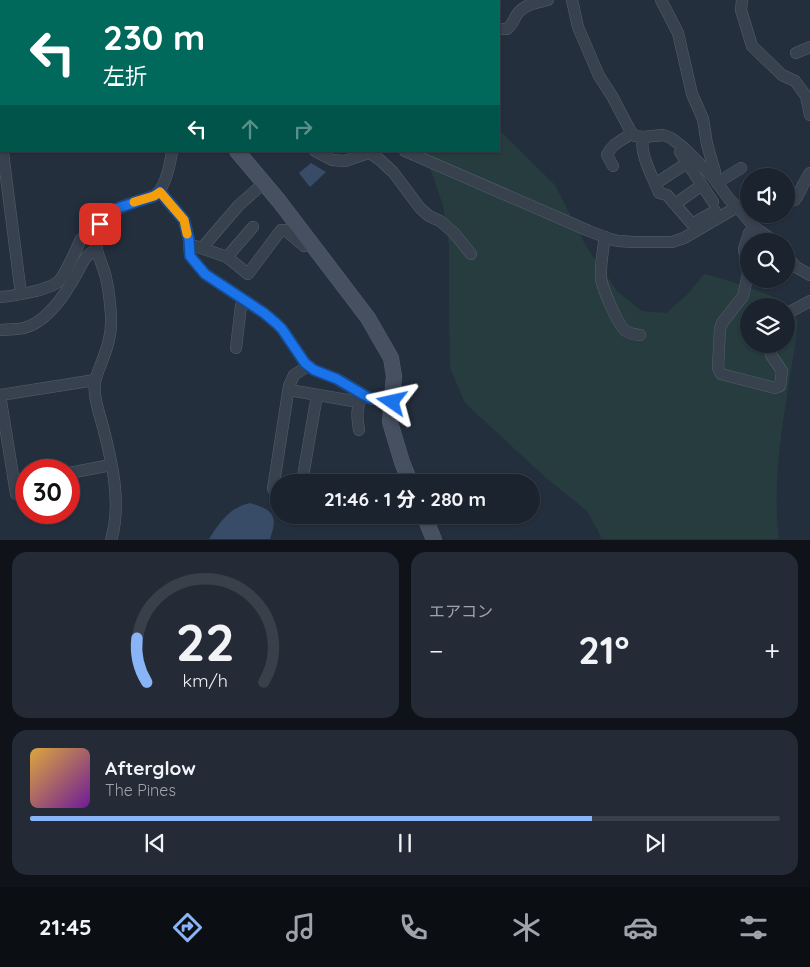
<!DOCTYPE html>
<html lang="ja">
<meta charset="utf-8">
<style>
body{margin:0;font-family:Quicksand,"Noto Sans JP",sans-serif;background:#242b36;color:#f1f3f6;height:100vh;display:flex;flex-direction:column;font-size:19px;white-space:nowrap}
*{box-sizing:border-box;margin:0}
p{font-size:16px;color:#a0a4aa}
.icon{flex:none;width:28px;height:28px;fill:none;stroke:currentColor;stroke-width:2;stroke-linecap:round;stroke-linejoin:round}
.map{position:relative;height:540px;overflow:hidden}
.details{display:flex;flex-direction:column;gap:12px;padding:12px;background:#0f1319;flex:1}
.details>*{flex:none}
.banner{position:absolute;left:0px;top:0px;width:500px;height:152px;box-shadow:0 1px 4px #0004,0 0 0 1px #39404a;background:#00695c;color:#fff;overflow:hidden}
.controls{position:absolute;left:740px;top:168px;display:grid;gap:10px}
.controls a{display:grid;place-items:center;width:55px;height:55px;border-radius:50%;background:#1b232e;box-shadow:0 1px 4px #0004,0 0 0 1px #39404a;font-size:25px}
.speed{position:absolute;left:15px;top:459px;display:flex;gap:10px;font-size:25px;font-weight:700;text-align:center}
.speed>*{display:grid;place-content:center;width:65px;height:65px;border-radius:50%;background:#1b232e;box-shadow:0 1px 4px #0004,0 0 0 1px #39404a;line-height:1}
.speed .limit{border:8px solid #d22;background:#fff;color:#111}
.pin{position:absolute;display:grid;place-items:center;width:42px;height:42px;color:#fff;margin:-21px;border-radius:10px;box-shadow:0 2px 8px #0006}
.me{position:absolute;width:55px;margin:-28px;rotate:281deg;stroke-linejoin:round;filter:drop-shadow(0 0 4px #0008)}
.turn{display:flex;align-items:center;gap:18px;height:105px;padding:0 20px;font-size:22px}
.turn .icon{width:65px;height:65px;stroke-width:2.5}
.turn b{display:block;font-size:35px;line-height:42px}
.lanes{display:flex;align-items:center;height:48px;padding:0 20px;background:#0003;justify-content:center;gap:25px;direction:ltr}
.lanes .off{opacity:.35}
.big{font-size:38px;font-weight:800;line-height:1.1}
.details .widget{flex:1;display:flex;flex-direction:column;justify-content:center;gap:8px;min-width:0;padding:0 18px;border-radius:15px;background:#242b36}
.details .dial{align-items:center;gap:0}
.dial svg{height:130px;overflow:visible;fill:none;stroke:#39404a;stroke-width:7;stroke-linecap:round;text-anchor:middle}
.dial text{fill:#f1f3f6;stroke:none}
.song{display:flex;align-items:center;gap:15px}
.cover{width:60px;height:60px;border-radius:8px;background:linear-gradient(135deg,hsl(40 70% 55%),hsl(280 70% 35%))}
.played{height:5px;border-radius:2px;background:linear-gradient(90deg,#8ab4f8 75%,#39404a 75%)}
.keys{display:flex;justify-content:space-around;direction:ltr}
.heat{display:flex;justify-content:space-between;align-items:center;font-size:28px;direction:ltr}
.details .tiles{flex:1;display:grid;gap:12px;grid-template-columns:1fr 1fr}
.widget:last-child{grid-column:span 2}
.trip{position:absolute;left:270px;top:474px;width:270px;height:50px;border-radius:25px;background:#1b232e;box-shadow:0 1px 4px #0004,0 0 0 1px #39404a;font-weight:800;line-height:50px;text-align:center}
.dock{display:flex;height:80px;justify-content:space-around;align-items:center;background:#0b0e12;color:#a0a4aa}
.dock .icon{width:35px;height:35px}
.dock .active{color:#8ab4f8}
.dock b{font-size:22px;color:#f1f3f6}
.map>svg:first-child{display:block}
.green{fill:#263c3f;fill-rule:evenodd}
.water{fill:#394c67}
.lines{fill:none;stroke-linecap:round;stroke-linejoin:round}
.street-casing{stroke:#565f6c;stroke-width:12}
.secondary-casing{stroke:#565f6c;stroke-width:16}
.street{stroke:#38414e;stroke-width:11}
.secondary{stroke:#465061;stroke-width:15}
.route-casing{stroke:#114b97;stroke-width:12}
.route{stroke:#1a73e8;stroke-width:9}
.slow{stroke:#f59e0b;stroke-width:9}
</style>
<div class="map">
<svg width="810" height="540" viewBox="0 0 810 540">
<rect width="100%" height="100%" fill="#242f3e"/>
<!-- green -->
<path class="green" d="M 499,130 L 555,185 L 586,246 L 617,291 L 642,311 L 666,313 L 686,296 L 704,274 C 720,277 783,297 792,308 C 795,312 797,319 798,323 C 789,395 770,467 779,539 L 601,539 L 599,533 L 587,511 L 545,477 L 491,427 L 465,403 L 450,368 L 449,310 L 449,246 L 443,206 L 433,176 L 421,151 L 499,151 ZM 749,306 L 786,306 L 786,344 L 749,344 Z"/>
<!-- water -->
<g class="water">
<polygon points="311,163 326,172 310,187 299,173"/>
<path d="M 250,503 C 274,510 278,516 270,539 L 209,539 C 219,523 230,507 250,503 Z"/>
</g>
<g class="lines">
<!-- street casing -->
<g class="street-casing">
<g id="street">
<polyline points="23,0 25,1"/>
<polyline points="461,0 463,1"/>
<polyline points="572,0 578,27 599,76 612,96 631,132 635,136 643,137 663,135 671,138 684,148 713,177 729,199 740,210 754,227 774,241"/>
<polyline points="661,0 678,33 692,94 703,119 707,144 715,172 713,177"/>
<polyline points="742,0 741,10 752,46 782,75 795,81 806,96 810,115"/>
<polyline points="6,1 7,0"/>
<polyline points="188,1 188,0"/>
<polyline points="289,1 289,0"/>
<polyline points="385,1 385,0"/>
<polyline points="0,14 1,12"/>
<path d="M 499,29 L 507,29 C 512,25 513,22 516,16 C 523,4 536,3 548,0"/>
<polyline points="796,53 810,47"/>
<path d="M 643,137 C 639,154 653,177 659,193 L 667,195 L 692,224 L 715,211"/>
<polyline points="315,151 332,160 345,161 374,151"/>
<polyline points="405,151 589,231 610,239 618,241 634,242 672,242 684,238 737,207"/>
<polyline points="680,152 713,202"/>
<polyline points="3,153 21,294"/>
<polyline points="370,153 380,160 393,172 420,208 429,216 440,221 454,233 471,254"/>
<path d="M 613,166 L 607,155 C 613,142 622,141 632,133"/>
<polyline points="717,183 741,168"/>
<polyline points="655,184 687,163"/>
<polyline points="160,192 184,220 189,240 190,256 205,274 264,313 277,324 282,329 305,363 314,370 337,379 369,398 392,402"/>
<path d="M 786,201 C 788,201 794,201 795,200 C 797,199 806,177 810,173"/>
<polyline points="675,204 702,185"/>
<polyline points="754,227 749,233 744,249 748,274 743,296 722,323 720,329 718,368 721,374 775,388 780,386 782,371 771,355 769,344"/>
<path d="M 605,237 C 603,250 600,266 601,279 C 603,289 618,326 626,331 C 631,334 635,335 640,335"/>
<polyline points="189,246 195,246 227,257 248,274 281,230 285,230 304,246 310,242"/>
<polyline points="202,248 239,205 264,183"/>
<polyline points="786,255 796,267 810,275"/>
<polyline points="227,257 253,227"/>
<path d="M 0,297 C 14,296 50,290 59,281 C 66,273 76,250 81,239 L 96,235"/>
<polyline points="786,314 810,301"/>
<path d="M 0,330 C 7,329 16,330 24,328 C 48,322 66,293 77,273 C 83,262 85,255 97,249"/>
<polyline points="236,348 241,306 244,300"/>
<polyline points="289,390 359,402"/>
<path d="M 359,430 C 357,418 356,407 362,396"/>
<polyline points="69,473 111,465"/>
<polyline points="302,482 317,395"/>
<polyline points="279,490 273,489 289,386 294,375 308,366"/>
<polyline points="16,494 0,395 95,380"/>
<path d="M 111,540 C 122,504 112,462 103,427 C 99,412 93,396 95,382 C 96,376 99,369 101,364 C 108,346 112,334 111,315 C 110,303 109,289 106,278 C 102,260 90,245 99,227 C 109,207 135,202 154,196 C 166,188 170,165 172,151"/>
</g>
</g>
<!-- secondary casing -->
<g class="secondary-casing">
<g id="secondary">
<polyline points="206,1 206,0"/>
<polyline points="237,151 279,201 368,318 391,358 394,376 390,422 402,462 410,482"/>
<polyline points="424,515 434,540"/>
</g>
</g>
<!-- street -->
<use href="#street" class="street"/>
<!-- secondary -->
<use href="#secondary" class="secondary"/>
</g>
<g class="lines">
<!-- route casing -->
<g class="route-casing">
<polyline id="route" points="100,224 118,208 154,196 160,192 184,220 189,240 190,256 205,274 264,313 277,324 282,329 305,363 314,370 337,379 369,398 392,402"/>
</g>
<!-- route -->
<use href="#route" class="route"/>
<!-- slow -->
<polyline class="slow" points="134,202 154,196 160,192 184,220 187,234"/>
</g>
</svg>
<div class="controls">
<a><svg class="icon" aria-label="sound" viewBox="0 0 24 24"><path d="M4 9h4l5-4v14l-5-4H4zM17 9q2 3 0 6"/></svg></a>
<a><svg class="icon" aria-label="search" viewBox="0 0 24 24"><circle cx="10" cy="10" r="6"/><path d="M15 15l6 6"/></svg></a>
<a><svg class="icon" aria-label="layers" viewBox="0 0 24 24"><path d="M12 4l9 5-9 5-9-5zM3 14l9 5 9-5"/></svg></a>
</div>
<div class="speed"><div class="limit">30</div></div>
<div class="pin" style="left:100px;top:224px;background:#d93025"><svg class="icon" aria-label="arrive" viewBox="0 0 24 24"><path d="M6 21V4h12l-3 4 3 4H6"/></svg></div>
<svg class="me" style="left:392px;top:402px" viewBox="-20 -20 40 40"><path d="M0-17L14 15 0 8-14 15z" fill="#1a73e8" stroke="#fff" stroke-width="4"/></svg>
<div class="trip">21:46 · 1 分 · 280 m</div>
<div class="banner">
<div class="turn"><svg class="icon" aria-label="left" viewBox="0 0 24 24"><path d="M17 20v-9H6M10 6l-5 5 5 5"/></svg><div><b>230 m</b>左折</div></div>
<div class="lanes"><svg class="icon" aria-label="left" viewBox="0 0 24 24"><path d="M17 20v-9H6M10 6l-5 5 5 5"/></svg><svg class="icon off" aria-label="ahead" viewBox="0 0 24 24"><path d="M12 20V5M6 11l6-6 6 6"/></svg><svg class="icon off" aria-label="right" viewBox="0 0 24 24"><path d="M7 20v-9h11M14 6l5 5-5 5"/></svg></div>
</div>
</div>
<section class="details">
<div class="tiles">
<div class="widget dial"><svg viewBox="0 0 100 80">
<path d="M14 69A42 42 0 1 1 86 69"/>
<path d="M14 69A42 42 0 0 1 8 42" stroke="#8ab4f8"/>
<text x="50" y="56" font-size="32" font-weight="700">22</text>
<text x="50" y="72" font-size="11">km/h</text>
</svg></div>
<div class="widget"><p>エアコン</p>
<div class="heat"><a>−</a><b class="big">21°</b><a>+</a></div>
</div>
<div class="widget">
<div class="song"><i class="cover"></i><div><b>Afterglow</b><p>The Pines</p></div></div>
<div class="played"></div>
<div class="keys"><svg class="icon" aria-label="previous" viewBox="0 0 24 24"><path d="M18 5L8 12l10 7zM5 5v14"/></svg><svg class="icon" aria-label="pause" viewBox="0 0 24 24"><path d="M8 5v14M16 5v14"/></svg><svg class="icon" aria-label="next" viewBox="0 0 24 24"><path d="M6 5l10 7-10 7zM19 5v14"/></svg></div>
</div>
</div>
</section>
<nav class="dock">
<b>21:45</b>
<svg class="icon active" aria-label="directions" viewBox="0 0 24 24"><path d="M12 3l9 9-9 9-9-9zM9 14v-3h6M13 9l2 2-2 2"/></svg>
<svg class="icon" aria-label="music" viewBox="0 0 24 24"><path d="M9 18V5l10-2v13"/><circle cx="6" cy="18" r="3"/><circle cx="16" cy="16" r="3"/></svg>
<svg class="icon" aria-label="phone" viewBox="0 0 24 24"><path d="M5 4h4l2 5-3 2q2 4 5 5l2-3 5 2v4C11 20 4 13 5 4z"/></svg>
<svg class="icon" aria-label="climate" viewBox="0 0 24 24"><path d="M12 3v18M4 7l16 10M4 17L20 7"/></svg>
<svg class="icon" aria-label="car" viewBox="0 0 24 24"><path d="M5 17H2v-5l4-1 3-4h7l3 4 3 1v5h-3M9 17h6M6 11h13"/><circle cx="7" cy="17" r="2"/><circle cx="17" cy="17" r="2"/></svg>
<svg class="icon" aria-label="filters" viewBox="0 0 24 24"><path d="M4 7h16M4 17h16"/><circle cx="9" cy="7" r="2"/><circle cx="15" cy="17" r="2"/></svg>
</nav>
